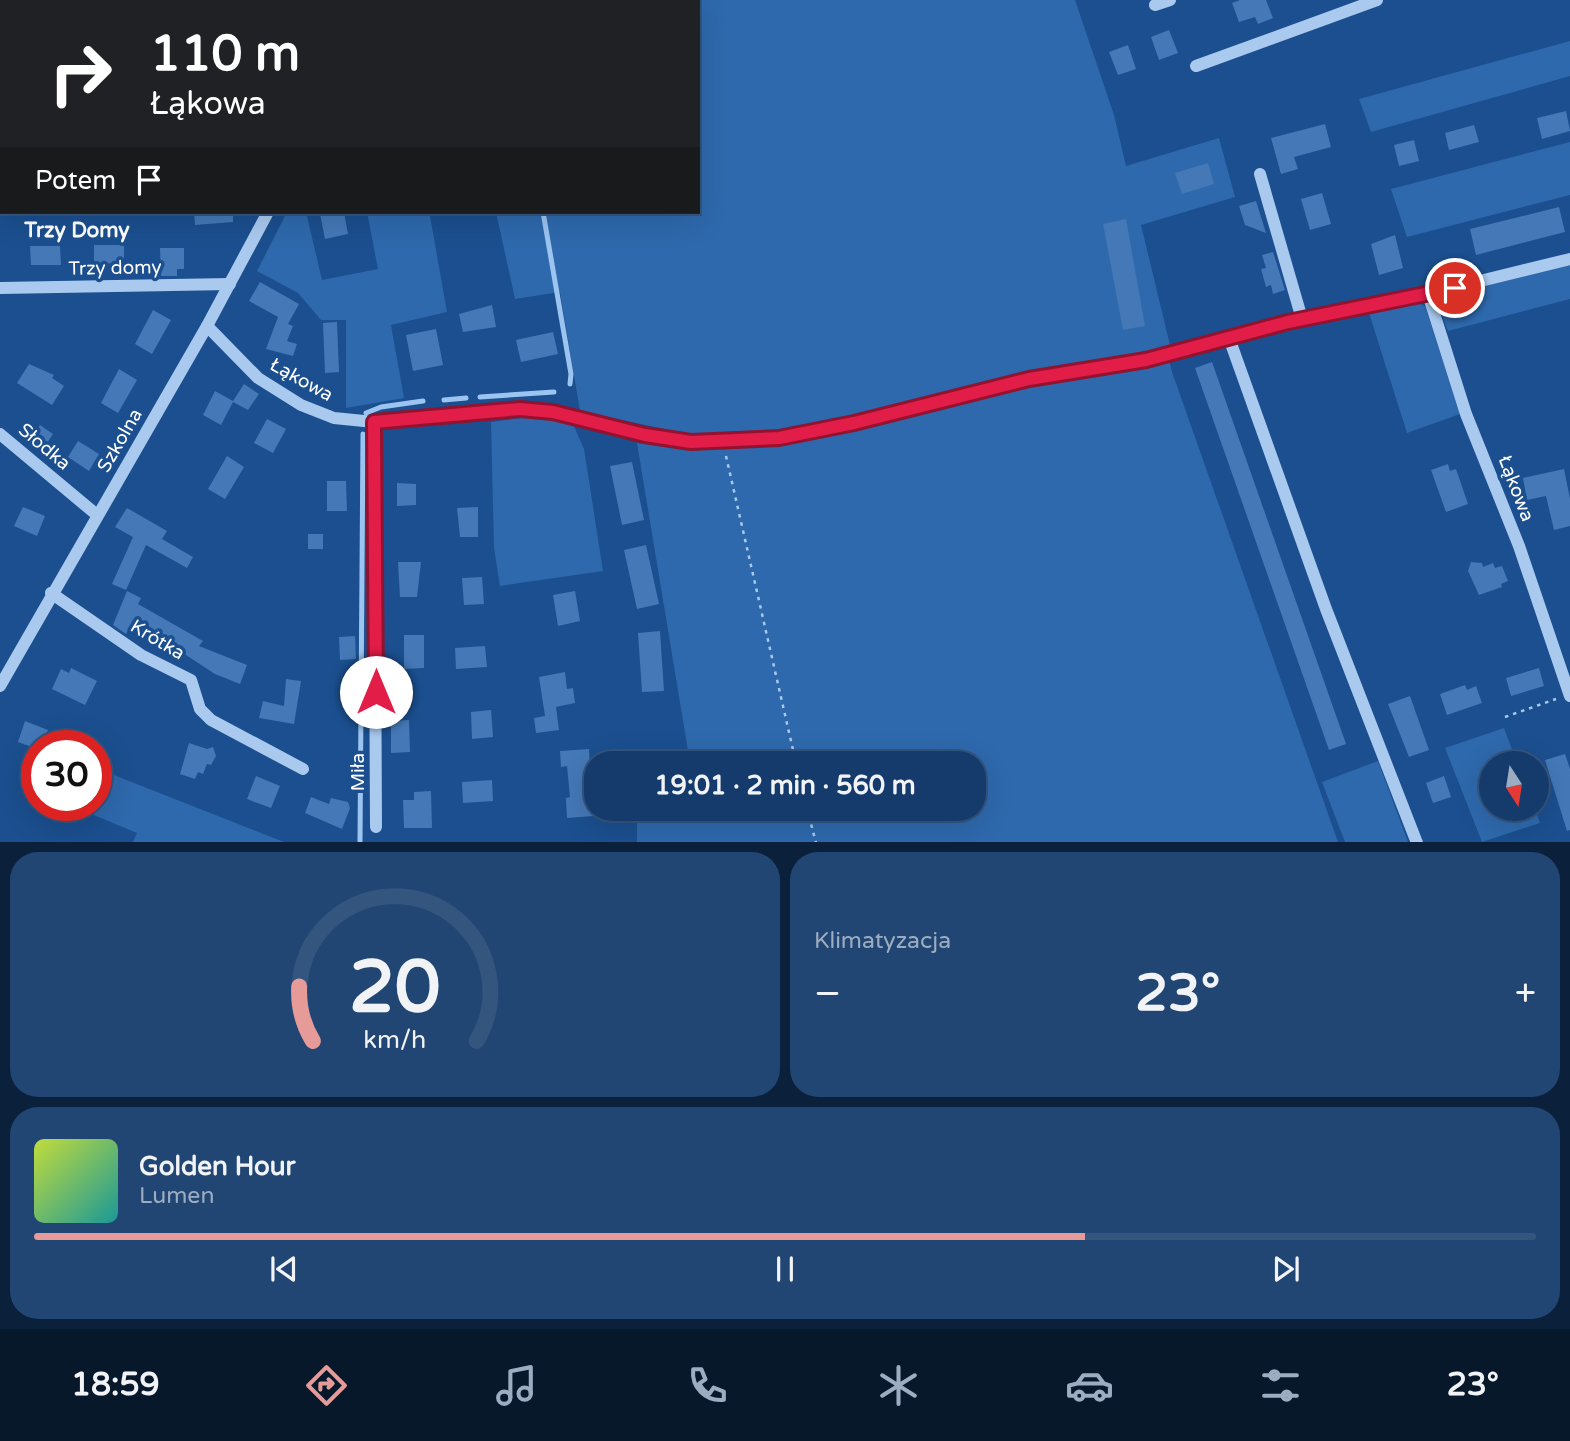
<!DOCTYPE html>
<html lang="pl">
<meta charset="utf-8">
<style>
body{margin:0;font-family:"Varela Round",sans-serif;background:#214673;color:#f1f3f6;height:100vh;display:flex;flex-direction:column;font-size:26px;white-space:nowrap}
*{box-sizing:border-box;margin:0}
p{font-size:23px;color:#9dadc1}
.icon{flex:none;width:38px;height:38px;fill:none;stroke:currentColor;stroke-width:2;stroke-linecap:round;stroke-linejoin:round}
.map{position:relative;height:842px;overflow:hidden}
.sheet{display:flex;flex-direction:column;gap:10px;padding:10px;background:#0b203b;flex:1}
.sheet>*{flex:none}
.hud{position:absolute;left:0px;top:0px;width:700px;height:214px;box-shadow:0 7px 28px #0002,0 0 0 2px #33557e;background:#202124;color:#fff;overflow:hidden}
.needle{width:46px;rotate:168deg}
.buttons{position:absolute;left:1479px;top:751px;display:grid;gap:14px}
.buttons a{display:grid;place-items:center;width:70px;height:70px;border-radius:50%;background:#143b6b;box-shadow:0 7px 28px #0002,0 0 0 2px #33557e;font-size:35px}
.speed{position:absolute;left:21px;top:730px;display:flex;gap:14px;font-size:35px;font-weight:700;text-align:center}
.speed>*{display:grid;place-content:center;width:91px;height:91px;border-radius:50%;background:#143b6b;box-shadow:0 7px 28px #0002,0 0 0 2px #33557e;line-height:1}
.speed .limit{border:10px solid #d22;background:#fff;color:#111}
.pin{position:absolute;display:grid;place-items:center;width:60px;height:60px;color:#fff;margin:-30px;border:4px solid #fff;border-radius:50%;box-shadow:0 2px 7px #0007}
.me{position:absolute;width:77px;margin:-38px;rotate:0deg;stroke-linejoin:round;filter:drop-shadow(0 0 5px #0008)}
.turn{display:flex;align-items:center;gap:24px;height:147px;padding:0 35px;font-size:32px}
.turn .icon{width:91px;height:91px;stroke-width:2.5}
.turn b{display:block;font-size:49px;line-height:60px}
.then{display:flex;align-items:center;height:66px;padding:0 35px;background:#0003;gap:14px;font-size:26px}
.big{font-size:52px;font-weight:800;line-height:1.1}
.sheet .card{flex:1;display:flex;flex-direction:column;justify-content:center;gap:10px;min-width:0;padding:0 24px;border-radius:28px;background:#214673}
.sheet .dial{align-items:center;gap:0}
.dial svg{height:182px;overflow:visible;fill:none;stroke:#33557e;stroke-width:7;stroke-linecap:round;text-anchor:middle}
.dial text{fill:#f1f3f6;stroke:none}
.song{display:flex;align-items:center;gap:21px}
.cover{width:84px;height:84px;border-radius:10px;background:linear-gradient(135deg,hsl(70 70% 55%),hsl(180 70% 35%))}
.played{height:7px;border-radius:4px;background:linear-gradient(90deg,#e69b98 70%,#33557e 70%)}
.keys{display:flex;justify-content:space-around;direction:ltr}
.heat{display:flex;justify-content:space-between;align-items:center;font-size:38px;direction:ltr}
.sheet .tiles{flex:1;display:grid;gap:10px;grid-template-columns:1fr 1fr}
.card:last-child{grid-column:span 2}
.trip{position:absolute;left:584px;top:751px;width:402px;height:70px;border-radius:28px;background:#143b6b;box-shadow:0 7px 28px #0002,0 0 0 2px #33557e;font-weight:800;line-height:70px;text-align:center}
.dock{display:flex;height:112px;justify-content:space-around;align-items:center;background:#08182b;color:#9dadc1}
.dock .icon{width:49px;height:49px}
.dock .selected{color:#e69b98}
.dock b{font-size:32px;color:#f1f3f6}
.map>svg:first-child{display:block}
.green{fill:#2e69ad}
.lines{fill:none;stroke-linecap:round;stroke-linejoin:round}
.stream{stroke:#9cc4f0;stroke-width:5}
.building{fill:#4478b7}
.path{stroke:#a9c9ee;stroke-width:2.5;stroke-dasharray:3.5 5;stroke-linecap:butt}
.minor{stroke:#a9c9ee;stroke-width:12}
.route-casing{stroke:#92132f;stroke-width:18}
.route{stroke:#e11d48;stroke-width:12}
.labels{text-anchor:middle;stroke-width:7;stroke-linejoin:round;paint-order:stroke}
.street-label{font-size:19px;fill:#fff;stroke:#1b4f8f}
.neighbourhood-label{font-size:21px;font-weight:bold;fill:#fff;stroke:#1b4f8f}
</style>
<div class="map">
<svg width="1570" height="843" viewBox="0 0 1570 843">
<rect width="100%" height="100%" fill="#1b4f8f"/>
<!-- green -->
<g class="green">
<polygon points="0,0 123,0 2,2 0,135"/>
<polygon points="446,0 1075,0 1114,115 1126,166 1219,138 1235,197 1141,225 1170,345 1166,346 1172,372 1338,842 637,842 637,809 975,808 975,763 690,763 637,443 687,450 669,430 580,411 560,292 515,299 496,212 698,212 698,2"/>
<polygon points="1570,41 1570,76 1371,132 1359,99"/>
<polygon points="1570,142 1570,195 1407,237 1391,189"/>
<polygon points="287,212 306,212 322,280 378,269 367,212 446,212 430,216 447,312 391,325 404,398 346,408 346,320 321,320 298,293 257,271"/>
<polygon points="1570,265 1570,299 1448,331 1438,305 1444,295"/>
<polygon points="1415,302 1425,306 1460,414 1407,433 1369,313"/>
<polygon points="530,417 573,424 584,449 603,571 500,586 494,548 491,422"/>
<polygon points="1504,728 1517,763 1491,763 1491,808 1535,809 1540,823 1482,842 1445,748"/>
<polygon points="1378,761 1408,842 1345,842 1322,782"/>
<polygon points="96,768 284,842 133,842 137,833 70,805 96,805"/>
</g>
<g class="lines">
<!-- stream -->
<g class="stream">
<polyline points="499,0 499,2"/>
<polyline points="543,212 571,374 570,384"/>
<polyline points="480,397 554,392"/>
<polyline points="444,400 466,398"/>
<polyline points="366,413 381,407 423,401"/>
<polyline points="360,843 363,434"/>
</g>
</g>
<!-- building -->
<g class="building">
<polygon points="1240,0 1266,0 1273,18 1258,24 1255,17 1239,22 1232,3"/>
<polygon points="1169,30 1178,53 1159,60 1151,37"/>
<polygon points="1128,45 1136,69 1118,75 1109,52"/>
<polygon points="1566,111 1570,131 1542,139 1537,118"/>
<polygon points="1325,124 1331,147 1294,157 1298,169 1281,174 1271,138"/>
<polygon points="1474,125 1479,142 1449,150 1445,133"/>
<polygon points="1414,140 1419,161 1399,166 1394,145"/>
<polygon points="1208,163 1214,184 1182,194 1175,173"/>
<polygon points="1322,193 1331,224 1310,230 1301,199"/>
<polygon points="1256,201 1266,233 1245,225 1239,206"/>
<polygon points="1559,207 1565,232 1476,255 1470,229"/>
<polygon points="194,212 233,212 233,222 195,225"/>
<polygon points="344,212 348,234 325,239 320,214"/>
<polygon points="1126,219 1145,326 1123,330 1103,224"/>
<polygon points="1395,235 1403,268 1379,275 1371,244"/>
<polygon points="94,245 124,245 124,263 94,264"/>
<polygon points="30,246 60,246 61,265 31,265"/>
<polygon points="160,248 184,248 184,269 177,269 177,276 161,276"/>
<polygon points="1273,252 1285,290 1273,294 1271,285 1266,287 1261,269 1266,268 1262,255"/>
<polygon points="260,282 299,304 288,324 293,326 287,341 297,344 293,356 266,349 278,317 249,301"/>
<polygon points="492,305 496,327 463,332 459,314"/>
<polygon points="153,310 171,320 152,354 135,344"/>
<polygon points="337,322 339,372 325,373 323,323"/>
<polygon points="436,329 443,365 413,371 406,335"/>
<polygon points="553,332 558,354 521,362 516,340"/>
<polygon points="1212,362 1346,744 1329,750 1195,368"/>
<polygon points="29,364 54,375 52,378 64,386 52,405 17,383"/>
<polygon points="119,369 137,380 118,413 101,403"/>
<polygon points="244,384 259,394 248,410 233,402 221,425 203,415 215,391 233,401"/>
<polygon points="267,419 286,429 273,453 254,443"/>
<polygon points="40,425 53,434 45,446 32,438"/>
<polygon points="78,441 99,454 89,471 68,457"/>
<polygon points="227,456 244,467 225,499 208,489"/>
<polygon points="632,462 644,520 622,525 610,466"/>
<polygon points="1448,464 1450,471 1456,469 1468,504 1446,512 1431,470"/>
<polygon points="1564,469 1570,499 1570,526 1554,530 1546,496 1527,500 1523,478"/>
<polygon points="327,481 346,481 347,511 327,511"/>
<polygon points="397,483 416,484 416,505 397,506"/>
<polygon points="23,507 45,516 37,536 14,526"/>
<polygon points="478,507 478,537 460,537 457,508"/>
<polygon points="127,508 167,531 162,539 193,557 187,568 146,545 126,590 112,584 133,537 115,527"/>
<rect x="308" y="534" width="15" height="15"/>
<polygon points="646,545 659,604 637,609 624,550"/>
<polygon points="398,562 421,562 417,597 400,597"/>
<polygon points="1471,562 1482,563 1483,567 1493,563 1495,568 1502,566 1508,581 1501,584 1502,587 1479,595 1468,571"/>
<polygon points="482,577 484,604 464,605 462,578"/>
<polygon points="127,591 141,598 138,604 203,641 199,646 247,665 240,684 215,674 163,640 161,643 151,637 149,640 129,628 126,634 113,625"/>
<polygon points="575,591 580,621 558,626 553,595"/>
<polygon points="660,631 664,691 642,692 638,633"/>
<polygon points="404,635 424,635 424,668 404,669"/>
<polygon points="355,636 356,659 340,660 339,637"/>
<polygon points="485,646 487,667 456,669 455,648"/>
<polygon points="71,668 97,681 85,705 52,689 61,669 69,673"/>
<polygon points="1539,668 1544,686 1511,696 1506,678"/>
<polygon points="565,672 567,689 573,688 575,703 556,707 559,730 536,733 534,718 545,716 539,677"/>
<polygon points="286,679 301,681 294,724 259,718 263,701 284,706"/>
<polygon points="1465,685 1467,690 1476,686 1482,703 1447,715 1440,694"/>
<polygon points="1410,696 1429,750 1409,757 1388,704"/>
<polygon points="491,710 493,737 472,739 471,712"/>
<polygon points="409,720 410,752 391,753 391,721"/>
<polygon points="25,721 48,730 42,746 37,746 37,749 18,742"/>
<polygon points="189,743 207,749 213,747 216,756 211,765 207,764 203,774 198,772 195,779 180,774"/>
<polygon points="589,749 590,767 597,767 597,782 590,783 593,816 567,818 566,798 570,797 567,766 561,767 560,751"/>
<polygon points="1565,754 1570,769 1570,830 1567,831 1545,760"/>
<polygon points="256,776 280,786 271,808 247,799"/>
<polygon points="1444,776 1451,797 1433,803 1426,783"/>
<polygon points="492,780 493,801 463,803 462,782"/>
<polygon points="431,791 432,828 404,828 403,800 414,800 414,792"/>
<polygon points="311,797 329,804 331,798 348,802 350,808 342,829 305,813"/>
</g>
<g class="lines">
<!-- path -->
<g class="path">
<polyline points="726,456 796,763"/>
<polyline points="1505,717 1556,699"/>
<polyline points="807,808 816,843"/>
</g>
<!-- minor -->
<g class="minor">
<polyline points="374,2 375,0"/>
<polyline points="1155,5 1170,0"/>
<polyline points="1196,66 1377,0"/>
<polyline points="1260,174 1302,319"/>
<polyline points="0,288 230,284"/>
<polyline points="1428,294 1466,414 1519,546 1570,696"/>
<polyline points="207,326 258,378 301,405 334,418 374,422 535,410 645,435 723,442 779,437 828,429 1029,379 1164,356 1288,322 1411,298 1570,259"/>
<polyline points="1229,338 1326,609 1417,843"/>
<polyline points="374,422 376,827"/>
<polyline points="0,434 97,515"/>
<polyline points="51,593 141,655 191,680 200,709 211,720 303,769"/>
<polyline points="0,686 207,326 268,212"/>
</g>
</g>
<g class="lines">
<!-- route casing -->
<g class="route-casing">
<polyline id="route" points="376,692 374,422 520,409 553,412 645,435 691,442 779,438 854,423 1029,379 1146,360 1288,322 1455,288"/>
</g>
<!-- route -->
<use href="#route" class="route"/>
</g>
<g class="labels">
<!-- street labels -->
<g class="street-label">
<text transform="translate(115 267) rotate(-1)" y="7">Trzy domy</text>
<text transform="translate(302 379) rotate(29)" y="7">Łąkowa</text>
<text transform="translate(119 440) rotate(-60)" y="7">Szkolna</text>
<text transform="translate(45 446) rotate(40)" y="7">Słodka</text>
<text transform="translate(1517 488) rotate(69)" y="7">Łąkowa</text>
<text transform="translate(158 639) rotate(31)" y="7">Krótka</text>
<text transform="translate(357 772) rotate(-90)" y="7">Miła</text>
</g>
<!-- neighbourhood labels -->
<g class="neighbourhood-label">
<text x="77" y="237">Trzy Domy</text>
</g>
</g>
</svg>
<div class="buttons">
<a><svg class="needle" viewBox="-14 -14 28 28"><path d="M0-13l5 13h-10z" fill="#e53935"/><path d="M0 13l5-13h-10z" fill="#9dadc1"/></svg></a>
</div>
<div class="speed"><div class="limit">30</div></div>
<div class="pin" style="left:1455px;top:288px;background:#d93025"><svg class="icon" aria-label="arrive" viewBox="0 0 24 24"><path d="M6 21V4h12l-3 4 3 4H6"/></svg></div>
<svg class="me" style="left:376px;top:692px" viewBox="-20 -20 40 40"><circle r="19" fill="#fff"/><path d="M0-13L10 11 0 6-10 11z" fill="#e11d48"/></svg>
<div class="trip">19:01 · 2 min · 560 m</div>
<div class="hud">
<div class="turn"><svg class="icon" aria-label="right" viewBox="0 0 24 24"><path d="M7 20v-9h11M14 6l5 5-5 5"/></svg><div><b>110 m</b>Łąkowa</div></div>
<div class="then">Potem<svg class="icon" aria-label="arrive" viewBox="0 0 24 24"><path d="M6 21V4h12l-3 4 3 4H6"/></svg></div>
</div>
</div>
<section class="sheet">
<div class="tiles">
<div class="card dial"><svg viewBox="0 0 100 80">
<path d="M14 69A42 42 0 1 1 86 69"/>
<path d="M14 69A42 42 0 0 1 8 45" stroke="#e69b98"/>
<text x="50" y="56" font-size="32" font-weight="700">20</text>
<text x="50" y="72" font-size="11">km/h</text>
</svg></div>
<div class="card"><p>Klimatyzacja</p>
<div class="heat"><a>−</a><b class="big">23°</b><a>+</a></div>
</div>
<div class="card">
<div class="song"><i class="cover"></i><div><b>Golden Hour</b><p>Lumen</p></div></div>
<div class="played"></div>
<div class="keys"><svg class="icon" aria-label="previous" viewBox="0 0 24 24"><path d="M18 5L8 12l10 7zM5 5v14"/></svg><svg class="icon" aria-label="pause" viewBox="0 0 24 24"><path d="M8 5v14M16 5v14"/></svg><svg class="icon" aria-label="next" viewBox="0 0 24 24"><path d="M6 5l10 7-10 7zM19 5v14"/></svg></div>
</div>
</div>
</section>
<nav class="dock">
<b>18:59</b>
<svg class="icon selected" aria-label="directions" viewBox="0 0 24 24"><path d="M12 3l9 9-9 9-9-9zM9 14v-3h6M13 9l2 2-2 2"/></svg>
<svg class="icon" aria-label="music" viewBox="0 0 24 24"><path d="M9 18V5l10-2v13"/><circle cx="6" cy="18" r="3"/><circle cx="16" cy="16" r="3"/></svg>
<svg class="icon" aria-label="phone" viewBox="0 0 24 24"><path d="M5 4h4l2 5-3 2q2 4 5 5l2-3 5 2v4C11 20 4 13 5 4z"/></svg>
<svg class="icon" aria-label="climate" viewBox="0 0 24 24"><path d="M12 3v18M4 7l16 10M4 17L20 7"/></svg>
<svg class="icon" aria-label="car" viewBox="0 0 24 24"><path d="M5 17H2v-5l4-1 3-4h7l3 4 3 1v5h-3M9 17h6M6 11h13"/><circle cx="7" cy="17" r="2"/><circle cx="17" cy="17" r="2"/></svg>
<svg class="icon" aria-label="filters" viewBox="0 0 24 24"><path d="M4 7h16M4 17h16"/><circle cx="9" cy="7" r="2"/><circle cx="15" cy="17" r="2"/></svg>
<b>23°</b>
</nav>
